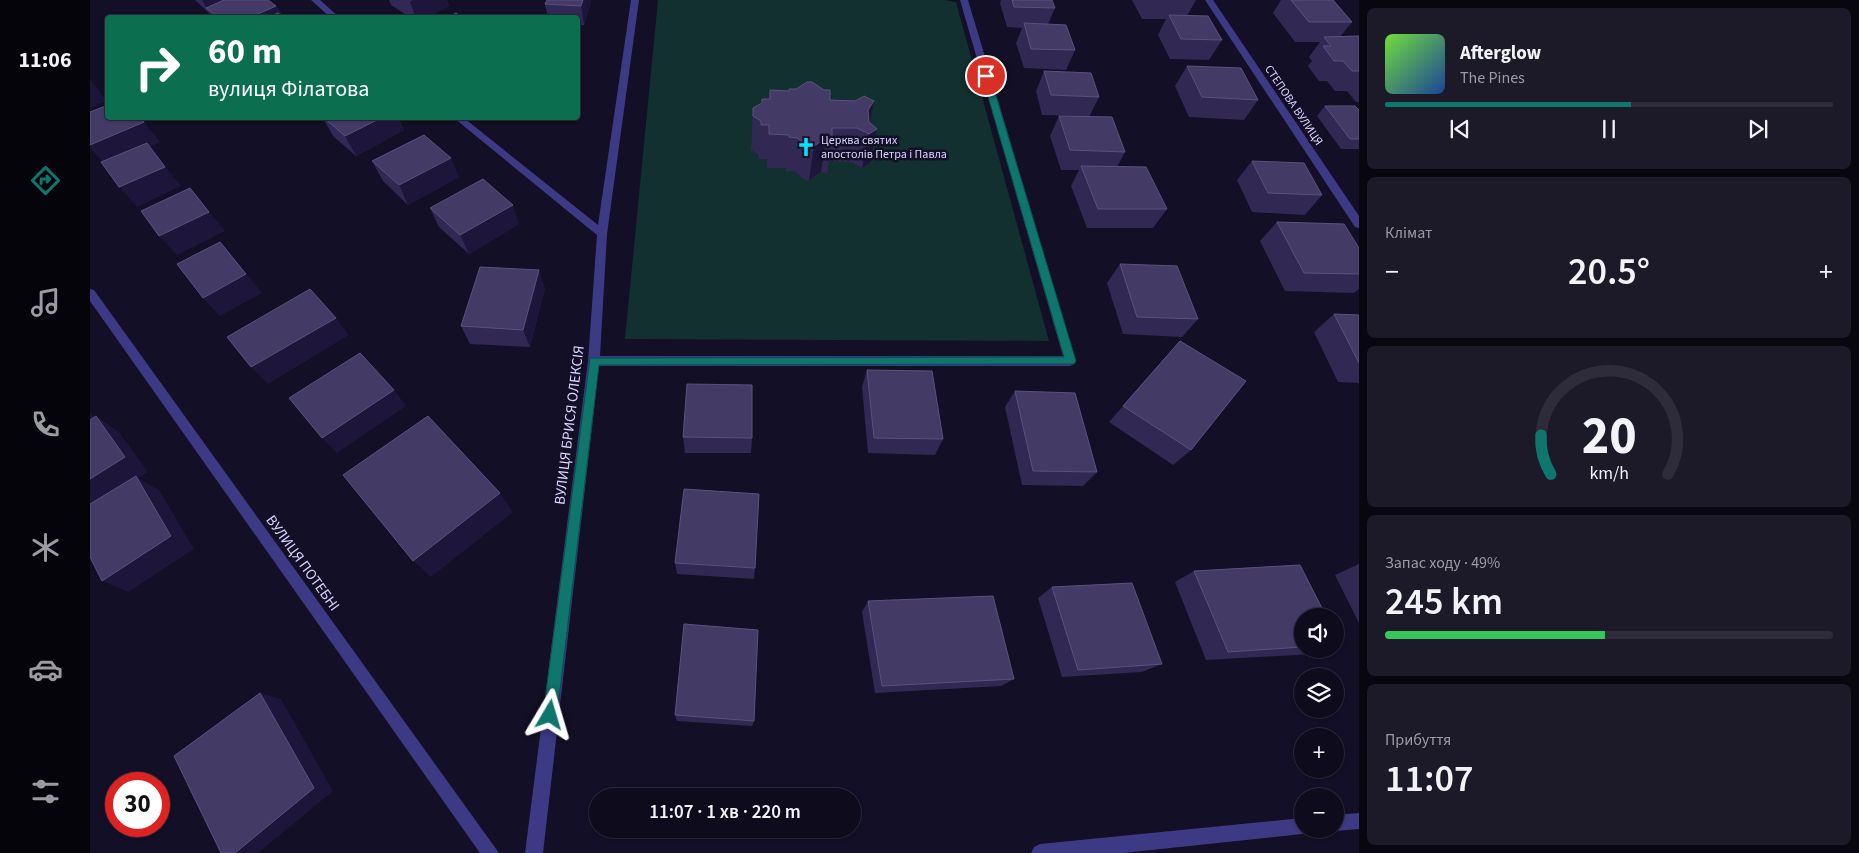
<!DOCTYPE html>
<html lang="uk">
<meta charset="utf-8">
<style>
body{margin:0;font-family:"Source Sans 3",sans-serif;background:#1c1929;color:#f1f3f6;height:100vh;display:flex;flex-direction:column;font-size:19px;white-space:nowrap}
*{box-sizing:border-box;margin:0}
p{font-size:16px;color:#9b9ba3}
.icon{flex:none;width:28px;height:28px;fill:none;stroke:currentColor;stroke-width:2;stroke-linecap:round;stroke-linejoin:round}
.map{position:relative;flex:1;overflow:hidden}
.details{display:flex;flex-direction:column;gap:8px;padding:8px;background:#08060f;width:500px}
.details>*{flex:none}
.guide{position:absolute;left:15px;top:15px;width:475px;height:105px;border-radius:5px;box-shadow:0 1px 4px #0004,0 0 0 1px #2e2b3b;background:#0b6e4f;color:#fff;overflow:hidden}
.buttons{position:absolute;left:1204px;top:608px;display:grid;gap:10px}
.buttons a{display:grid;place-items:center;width:50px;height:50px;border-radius:50%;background:#0e0b1c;box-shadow:0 1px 4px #0004,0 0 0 1px #2e2b3b;font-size:25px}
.speed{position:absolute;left:15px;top:772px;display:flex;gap:10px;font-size:25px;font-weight:700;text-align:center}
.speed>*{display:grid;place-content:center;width:65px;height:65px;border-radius:50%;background:#0e0b1c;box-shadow:0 1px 4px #0004,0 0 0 1px #2e2b3b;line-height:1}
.speed .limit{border:8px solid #d22;background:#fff;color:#111}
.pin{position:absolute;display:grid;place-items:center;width:42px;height:42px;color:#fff;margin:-21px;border:2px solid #fff;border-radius:50%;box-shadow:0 1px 5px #0007}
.me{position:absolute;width:55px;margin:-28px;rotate:7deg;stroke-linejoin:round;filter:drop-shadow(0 0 4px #0008)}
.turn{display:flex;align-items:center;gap:18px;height:105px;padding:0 20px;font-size:22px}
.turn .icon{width:65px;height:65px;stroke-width:2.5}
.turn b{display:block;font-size:35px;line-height:42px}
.big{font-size:38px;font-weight:600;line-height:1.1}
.details .widget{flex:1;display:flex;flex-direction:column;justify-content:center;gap:8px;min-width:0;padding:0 18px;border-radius:8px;background:#1c1929}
.details .dial{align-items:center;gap:0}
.dial svg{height:130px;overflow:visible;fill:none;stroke:#2e2b3b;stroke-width:7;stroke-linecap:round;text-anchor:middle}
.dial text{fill:#f1f3f6;stroke:none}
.song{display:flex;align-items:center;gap:15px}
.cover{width:60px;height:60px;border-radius:8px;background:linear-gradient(135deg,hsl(100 70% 55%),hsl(220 70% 35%))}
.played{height:5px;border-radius:2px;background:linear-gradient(90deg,#0f766e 55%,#2e2b3b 55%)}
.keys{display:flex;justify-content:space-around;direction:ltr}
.heat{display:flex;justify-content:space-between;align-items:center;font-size:28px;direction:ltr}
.charge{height:8px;border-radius:4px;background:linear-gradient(90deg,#34c759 49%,#2e2b3b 0)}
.trip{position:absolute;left:499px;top:788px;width:272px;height:50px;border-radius:25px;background:#0e0b1c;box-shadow:0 1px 4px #0004,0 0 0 1px #2e2b3b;font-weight:600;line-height:50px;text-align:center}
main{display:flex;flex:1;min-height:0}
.menu{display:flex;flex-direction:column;width:90px;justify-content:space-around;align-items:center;background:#06040b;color:#9b9ba3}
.menu .icon{width:35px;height:35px}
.menu .on{color:#0f766e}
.menu b{font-size:22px;color:#f1f3f6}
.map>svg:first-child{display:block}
.green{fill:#12302f}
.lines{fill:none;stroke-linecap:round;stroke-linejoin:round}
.minor{fill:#3d3a85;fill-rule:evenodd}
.tertiary{fill:#3d3a85;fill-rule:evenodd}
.wall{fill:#312854}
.shaded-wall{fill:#1d163a}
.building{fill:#433a66;stroke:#5a527e}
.route{fill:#0f766e;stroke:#0a4d48}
.labels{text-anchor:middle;stroke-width:5;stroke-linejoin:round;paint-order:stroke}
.far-street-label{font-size:12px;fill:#d9d4ff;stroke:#130f26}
.far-poi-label{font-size:12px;fill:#d9d4ff;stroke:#130f26;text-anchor:start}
.street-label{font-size:15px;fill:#d9d4ff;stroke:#130f26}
</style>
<main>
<nav class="menu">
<b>11:06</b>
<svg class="icon on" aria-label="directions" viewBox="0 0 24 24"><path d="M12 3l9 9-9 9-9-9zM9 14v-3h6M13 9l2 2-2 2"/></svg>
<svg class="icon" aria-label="music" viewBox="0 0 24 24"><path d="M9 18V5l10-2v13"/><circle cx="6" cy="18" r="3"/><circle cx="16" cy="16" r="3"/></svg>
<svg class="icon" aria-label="phone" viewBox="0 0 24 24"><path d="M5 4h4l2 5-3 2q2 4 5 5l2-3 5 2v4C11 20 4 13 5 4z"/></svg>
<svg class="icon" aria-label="climate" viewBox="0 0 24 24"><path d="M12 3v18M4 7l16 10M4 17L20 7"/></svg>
<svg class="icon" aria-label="car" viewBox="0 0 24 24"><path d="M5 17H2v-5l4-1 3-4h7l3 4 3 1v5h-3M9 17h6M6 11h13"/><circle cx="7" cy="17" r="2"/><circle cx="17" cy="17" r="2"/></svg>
<svg class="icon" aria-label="filters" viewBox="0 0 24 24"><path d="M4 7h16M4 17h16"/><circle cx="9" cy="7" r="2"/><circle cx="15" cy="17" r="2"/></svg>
</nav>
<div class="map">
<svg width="1269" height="853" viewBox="0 0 1269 853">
<rect width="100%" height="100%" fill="#130f26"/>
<!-- green -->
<polygon class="green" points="568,0 855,0 866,2 959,341 535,339"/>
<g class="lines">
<!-- minor -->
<g class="minor">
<polygon points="221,0 230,0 250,18 241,18"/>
<polygon points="541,0 549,0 517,234 510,356 973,356 870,0 878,0 986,361 984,364 980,366 509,366 453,853 435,853 498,361 507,235 364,118 374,118 508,225"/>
<polygon points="1115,0 1123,0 1269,216 1269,228 1265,227"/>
<polygon points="1269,813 1269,829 1245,831 1239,829 1245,829 1245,815"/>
<polygon points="1212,818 1212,829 1219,829 1218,832 1212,834 1033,853 941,853 944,847 950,844"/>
</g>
<!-- tertiary -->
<polygon class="tertiary" points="0,289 4,290 409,853 390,853 0,301"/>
</g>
<!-- wall -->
<g class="wall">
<polygon points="105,0 178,0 186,6 194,18 122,18 118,12"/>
<polygon points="299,0 357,0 359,6 335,18 321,18 301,5"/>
<polygon points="911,0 962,0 965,8 958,24 985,50 976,70 934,68 926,43 932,28 917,27 910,3"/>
<polygon points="1042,0 1106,0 1097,16 1132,40 1119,60 1080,59 1068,35 1076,19 1052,19"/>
<polygon points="1191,0 1243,0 1262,22 1250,37 1269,36 1269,102 1266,102 1257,91 1245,91 1237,81 1229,81 1218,66 1222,61 1219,57 1230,42 1205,42 1183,13"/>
<polygon points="501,2 494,25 488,25 488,18 458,18 455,4"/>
<polygon points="1097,66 1168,100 1154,120 1099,117 1085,86"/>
<polygon points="954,71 1009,97 999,117 1035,152 1027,167 1077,209 1063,228 997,228 981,186 989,170 971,170 960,136 969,116 989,116 952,115 946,91"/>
<polygon points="680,90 740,100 780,123 780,163 772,168 761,162 739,161 737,173 731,172 719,180 715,180 704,171 696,171 696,168 677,168 677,159 669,159 669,155 661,150 663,108 679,99"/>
<polygon points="1235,106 1269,110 1269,149 1251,149 1227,116"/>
<polygon points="233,118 308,118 314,130 266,156 243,136"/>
<polygon points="282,161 369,177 318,205 293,181"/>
<polygon points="1162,161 1232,195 1215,215 1162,212 1147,180"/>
<polygon points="340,208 429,224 379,254 349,227"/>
<polygon points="1187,222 1269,248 1269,289 1264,293 1195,291 1170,241"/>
<polygon points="1030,264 1108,319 1092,337 1033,334 1017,283"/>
<polygon points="455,288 440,347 380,344 371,326"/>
<polygon points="1244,314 1269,315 1269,383 1248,382 1224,332"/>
<polygon points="1090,341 1101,450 1083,465 1019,422"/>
<polygon points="777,370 853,439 845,455 778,453 772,387"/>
<polygon points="925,391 1007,472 993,486 932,485 915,407"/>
<polygon points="593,437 662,438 661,453 595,453"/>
<polygon points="585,563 665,568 664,579 587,574"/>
<polygon points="1269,564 1269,623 1245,575"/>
<polygon points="1104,571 1212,616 1212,649 1239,649 1223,654 1116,660 1085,582"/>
<polygon points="962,587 1072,664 1052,672 972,677 948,598"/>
<polygon points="778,601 924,679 911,686 785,693 772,612"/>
<polygon points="585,715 664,721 662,726 587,721"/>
</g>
<!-- shaded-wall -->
<g class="shaded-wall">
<polygon points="112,0 153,0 117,9"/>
<polygon points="323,0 357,0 359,6 335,18 326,18 320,2"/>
<polygon points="493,0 501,0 501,2 494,25 491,6"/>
<polygon points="186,6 193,18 159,18"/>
<polygon points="0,81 1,81 17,101 0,108"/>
<polygon points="784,101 778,134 778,110"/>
<polygon points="51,118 70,142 60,147 91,186 47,207 29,187 16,165 0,148 0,145"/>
<polygon points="291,118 308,118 314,130 266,156 255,136"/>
<polygon points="787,129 780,163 772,168 779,134"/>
<polygon points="736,138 731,172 719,180 724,146"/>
<polygon points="361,158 369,177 318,205 309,185"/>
<polygon points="100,188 135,231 87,255 69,236"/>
<polygon points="423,205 429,224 379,254 370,235"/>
<polygon points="130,242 172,293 130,316 113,298"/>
<polygon points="449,270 455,288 440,347 433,330"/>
<polygon points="246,318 259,335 178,384 161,367"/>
<polygon points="304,390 316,406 247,453 232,438"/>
<polygon points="0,412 7,421 0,425"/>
<polygon points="6,416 29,432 58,472 48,478 69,490 104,549 38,592 12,581 0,509 0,479"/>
<polygon points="410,493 423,512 341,577 323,561"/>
<polygon points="170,693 191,699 243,791 168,853 145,853"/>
</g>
<!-- building -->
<g class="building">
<polygon points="134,0 178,0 186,6 159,18 129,18 116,8"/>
<polygon points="457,0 493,0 491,6 455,4"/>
<polygon points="922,0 962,0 965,8 924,7"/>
<polygon points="1201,0 1243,0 1262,22 1219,22"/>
<polygon points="188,13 194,18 176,18"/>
<polygon points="366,13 373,18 357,18"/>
<polygon points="1079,15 1118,16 1132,40 1091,39"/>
<polygon points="934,23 976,25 985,50 941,49"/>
<polygon points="1269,36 1269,71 1262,71 1253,61 1244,61 1233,46 1241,46 1234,37"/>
<polygon points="1097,66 1151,68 1168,100 1112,97"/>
<polygon points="954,71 1001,73 1009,97 961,95"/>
<polygon points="717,82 722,82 734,90 740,90 740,100 765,101 774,96 784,101 778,110 779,122 787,129 779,134 767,128 742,128 742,139 736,138 724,146 719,146 707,138 699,137 699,135 679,134 679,125 671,125 671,121 663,116 663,108 672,103 672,99 680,99 680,90 699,91 699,89 706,89"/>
<polygon points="18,105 18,118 51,118 54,122 0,145 0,112"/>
<polygon points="1235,106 1265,106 1269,110 1269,139 1260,139"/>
<polygon points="969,116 1022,117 1035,152 980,150"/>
<polygon points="234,118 291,118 255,136"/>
<polygon points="334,135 361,158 309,185 282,161"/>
<polygon points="57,143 75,167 29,187 11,162"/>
<polygon points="1162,161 1214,163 1232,195 1178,193"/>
<polygon points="991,166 1056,167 1077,209 1008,209"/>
<polygon points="393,179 423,205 370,235 340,208"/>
<polygon points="100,188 119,212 69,236 51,211"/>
<polygon points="1187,222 1254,224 1269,248 1269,274 1214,273"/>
<polygon points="130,242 156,274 113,298 87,264"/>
<polygon points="1030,264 1087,266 1108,319 1047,317"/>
<polygon points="390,267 449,270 433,330 371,326"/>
<polygon points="220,289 246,318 161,367 137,337"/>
<polygon points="1244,314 1269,315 1269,363"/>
<polygon points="1090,341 1156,381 1101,450 1033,406"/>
<polygon points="270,353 304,390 232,438 199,398"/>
<polygon points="777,370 842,371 853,439 784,438"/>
<polygon points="597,384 662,385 662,438 593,437"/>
<polygon points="925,391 985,393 1007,472 943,471"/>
<polygon points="6,416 35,457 0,479 0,420"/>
<polygon points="338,416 410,493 323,561 253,475"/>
<polygon points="46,476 81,536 12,581 0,557 0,504"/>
<polygon points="594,489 669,494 665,568 585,563"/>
<polygon points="1210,565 1236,616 1212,616 1212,647 1138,652 1104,571"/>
<polygon points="1042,583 1072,664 988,670 962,587"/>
<polygon points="903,596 924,679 792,686 778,601"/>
<polygon points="594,624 668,630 664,721 585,715"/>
<polygon points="1245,635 1250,645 1245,645"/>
<polygon points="170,693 224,788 145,853 131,853 84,756"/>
</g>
<!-- route -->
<polygon class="route" points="893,74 900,76 986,361 984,364 509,365 467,715 465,720 460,722 455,720 453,715 500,358 974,357 892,76"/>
<!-- icons -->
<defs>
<g id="church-bare" transform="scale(1.5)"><path d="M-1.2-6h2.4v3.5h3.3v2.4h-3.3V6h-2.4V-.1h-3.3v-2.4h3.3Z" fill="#00e5ff" stroke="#130f26" stroke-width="2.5" paint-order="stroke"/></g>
</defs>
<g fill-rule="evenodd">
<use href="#church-bare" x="716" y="147"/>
</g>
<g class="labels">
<!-- far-street labels -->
<g class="far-street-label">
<text transform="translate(1204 105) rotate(56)" y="4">СТЕПОВА ВУЛИЦЯ</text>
</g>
<!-- far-poi labels -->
<g class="far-poi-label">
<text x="731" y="144">Церква святих<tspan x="731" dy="14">апостолів Петра і Павла</tspan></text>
</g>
<!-- street labels -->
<g class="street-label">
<text transform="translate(479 425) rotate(-83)" y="5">ВУЛИЦЯ БРИСЯ ОЛЕКСІЯ</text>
<text transform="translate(213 563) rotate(54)" y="5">ВУЛИЦЯ ПОТЕБНІ</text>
</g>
</g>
</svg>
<div class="buttons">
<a><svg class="icon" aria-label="sound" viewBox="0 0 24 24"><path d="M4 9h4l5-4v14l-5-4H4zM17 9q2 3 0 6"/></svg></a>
<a><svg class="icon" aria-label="layers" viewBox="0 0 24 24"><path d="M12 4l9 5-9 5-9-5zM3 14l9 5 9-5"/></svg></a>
<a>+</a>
<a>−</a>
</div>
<div class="speed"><div class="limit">30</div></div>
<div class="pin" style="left:896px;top:76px;background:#d93025"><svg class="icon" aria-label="arrive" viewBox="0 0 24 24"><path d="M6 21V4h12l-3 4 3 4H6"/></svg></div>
<svg class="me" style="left:460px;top:715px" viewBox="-20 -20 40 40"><path d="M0-17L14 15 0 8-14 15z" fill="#0f766e" stroke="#fff" stroke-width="4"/></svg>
<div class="trip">11:07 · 1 хв · 220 m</div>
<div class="guide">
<div class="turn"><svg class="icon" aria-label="right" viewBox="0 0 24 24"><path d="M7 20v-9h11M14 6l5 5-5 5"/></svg><div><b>60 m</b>вулиця Філатова</div></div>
</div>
</div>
<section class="details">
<div class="widget">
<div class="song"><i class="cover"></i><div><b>Afterglow</b><p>The Pines</p></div></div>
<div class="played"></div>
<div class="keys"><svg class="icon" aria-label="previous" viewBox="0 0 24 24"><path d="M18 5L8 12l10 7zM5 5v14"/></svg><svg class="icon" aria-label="pause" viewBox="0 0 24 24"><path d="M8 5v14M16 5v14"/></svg><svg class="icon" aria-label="next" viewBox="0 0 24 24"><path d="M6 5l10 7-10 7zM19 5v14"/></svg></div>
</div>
<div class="widget"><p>Клімат</p>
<div class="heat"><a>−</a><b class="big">20.5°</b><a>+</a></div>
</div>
<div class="widget dial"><svg viewBox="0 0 100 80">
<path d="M14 69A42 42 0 1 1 86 69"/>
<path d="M14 69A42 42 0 0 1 8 45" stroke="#0f766e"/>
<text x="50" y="56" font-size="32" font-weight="700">20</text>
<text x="50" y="72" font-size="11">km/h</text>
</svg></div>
<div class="widget"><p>Запас ходу · 49%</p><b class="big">245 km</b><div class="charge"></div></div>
<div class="widget"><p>Прибуття</p><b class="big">11:07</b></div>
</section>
</main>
